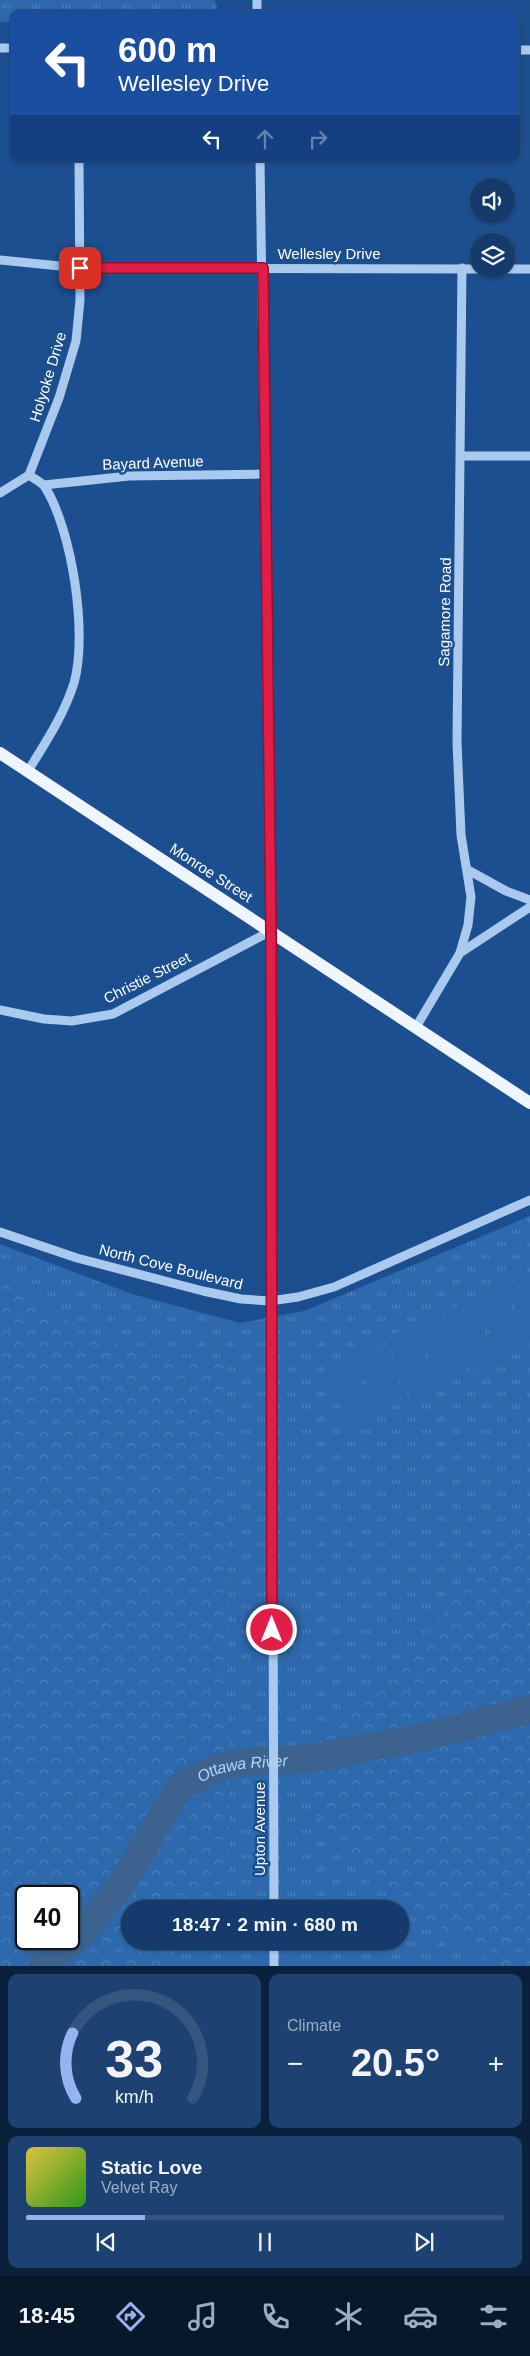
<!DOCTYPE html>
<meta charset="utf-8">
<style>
body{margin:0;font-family:Helvetica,sans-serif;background:#1d4271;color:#f1f3f6;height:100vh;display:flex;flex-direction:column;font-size:19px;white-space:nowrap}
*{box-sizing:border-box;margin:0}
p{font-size:16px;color:#9dadc1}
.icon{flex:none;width:28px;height:28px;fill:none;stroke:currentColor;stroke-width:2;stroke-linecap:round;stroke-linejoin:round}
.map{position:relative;height:1966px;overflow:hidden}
.side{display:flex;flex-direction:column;gap:8px;padding:8px;background:#0b203b;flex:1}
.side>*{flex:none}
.guide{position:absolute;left:10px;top:10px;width:510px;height:152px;border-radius:10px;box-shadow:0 1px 4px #0004,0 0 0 1px #33557e;background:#1a4fa0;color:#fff;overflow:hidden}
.controls{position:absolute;left:470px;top:178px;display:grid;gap:10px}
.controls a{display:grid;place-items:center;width:45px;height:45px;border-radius:50%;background:#143b6b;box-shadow:0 1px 4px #0004,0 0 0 1px #33557e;font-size:25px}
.speed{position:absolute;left:15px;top:1885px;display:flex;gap:10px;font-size:25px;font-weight:700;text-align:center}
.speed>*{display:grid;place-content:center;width:65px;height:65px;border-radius:50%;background:#143b6b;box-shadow:0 1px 4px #0004,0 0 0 1px #33557e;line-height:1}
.speed .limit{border:2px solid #111;border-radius:8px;background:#fff;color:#111}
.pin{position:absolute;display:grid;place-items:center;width:42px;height:42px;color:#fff;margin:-21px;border-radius:10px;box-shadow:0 2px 8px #0006}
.me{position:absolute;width:55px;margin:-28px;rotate:0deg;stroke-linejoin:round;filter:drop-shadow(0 0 4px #0008)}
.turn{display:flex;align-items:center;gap:18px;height:105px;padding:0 25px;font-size:22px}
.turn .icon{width:65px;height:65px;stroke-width:2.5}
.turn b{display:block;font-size:35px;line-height:42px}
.lanes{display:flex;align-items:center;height:48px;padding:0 25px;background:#0003;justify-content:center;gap:25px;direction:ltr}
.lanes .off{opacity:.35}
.big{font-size:38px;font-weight:800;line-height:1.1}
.side .widget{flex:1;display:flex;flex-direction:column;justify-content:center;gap:8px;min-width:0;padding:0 18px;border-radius:10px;background:#1d4271}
.side .dial{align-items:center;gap:0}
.dial svg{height:130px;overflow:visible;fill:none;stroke:#33557e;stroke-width:7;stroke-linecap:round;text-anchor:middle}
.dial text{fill:#f1f3f6;stroke:none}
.song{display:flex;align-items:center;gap:15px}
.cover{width:60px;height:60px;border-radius:8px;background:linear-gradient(135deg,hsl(50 70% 55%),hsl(110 70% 35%))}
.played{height:5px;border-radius:2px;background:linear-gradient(90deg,#95b2f1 25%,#33557e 25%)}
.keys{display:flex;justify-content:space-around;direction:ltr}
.heat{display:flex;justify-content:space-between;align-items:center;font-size:28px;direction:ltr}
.side .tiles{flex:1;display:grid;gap:8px;grid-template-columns:1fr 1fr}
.widget:last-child{grid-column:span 2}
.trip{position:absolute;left:121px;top:1900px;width:288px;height:50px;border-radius:25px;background:#143b6b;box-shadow:0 1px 4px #0004,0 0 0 1px #33557e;font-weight:800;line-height:50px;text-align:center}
.menu{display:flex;height:80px;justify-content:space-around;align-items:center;background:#08182b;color:#9dadc1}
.menu .icon{width:35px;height:35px}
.menu .on{color:#95b2f1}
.menu b{font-size:22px;color:#f1f3f6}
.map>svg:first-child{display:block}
.grass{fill:url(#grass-tufts);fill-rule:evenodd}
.forest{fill:url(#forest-crowns);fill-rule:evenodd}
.pitch{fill:#2e69ad}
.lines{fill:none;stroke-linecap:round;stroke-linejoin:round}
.river{stroke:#3c6290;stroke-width:28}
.minor{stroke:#a9c9ee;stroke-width:9}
.major{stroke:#f0f6ff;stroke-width:12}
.route-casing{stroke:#92132f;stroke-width:12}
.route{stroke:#e11d48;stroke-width:9}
.labels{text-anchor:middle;stroke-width:5;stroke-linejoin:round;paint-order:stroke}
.street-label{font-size:15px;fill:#fff;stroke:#1b4f8f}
.water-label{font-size:16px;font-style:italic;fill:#b5d3f5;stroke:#1b4f8f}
</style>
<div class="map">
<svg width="530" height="1966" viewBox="0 0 530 1966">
<defs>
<pattern id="grass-tufts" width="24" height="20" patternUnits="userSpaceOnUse" patternTransform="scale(1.25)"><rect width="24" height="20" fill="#2e69ad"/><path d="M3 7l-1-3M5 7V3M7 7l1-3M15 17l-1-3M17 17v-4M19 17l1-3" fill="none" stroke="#4d80b9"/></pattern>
<pattern id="forest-crowns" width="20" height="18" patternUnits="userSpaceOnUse" patternTransform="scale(1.25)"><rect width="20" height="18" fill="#2e69ad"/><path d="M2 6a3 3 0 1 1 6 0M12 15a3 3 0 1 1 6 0" fill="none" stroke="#4d80b9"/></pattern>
</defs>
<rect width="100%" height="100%" fill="#1b4f8f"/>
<!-- grass -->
<g class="grass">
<polygon points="0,0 215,0 218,14 14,14 14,22 0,22"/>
<path d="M 530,1216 L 530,1966 L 0,1966 L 0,1244 L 132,1294 L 240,1323 L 304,1311 ZM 26,1896 L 69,1896 L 69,1939 L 26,1939 ZM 130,1909 L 400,1909 L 400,1941 L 130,1941 Z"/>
</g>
<!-- forest -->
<g class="forest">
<path d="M 0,1270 L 61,1318 L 146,1356 L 227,1359 L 229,1870 L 204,1909 L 130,1909 L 130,1941 L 182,1941 L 173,1966 L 0,1966 ZM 26,1896 L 69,1896 L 69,1939 L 26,1939 Z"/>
<polygon points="530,1529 530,1966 498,1966 365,1878 312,1809 327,1722 377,1697 457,1597"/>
</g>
<!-- pitch -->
<g class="pitch">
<polygon points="530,1274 530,1342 505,1285"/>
<polygon points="502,1287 529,1346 502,1358 475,1299"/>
<polygon points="470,1300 497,1359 470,1371 444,1312"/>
<polygon points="442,1314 469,1374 442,1386 415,1326"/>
<polygon points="412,1326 438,1386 411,1397 385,1338"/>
<polygon points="380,1341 407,1400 380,1412 353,1353"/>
<polygon points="350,1356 377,1416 350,1428 324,1368"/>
</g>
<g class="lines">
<!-- river -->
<path class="river" id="s1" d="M 42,1966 L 81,1936 L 120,1886 L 180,1787 L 216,1768 L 241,1763 L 314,1758 L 433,1735 L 530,1709"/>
<!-- minor -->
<g class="minor">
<polyline points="257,0 257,14"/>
<polyline points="0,48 14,48"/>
<polyline points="516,50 530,50"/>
<polyline points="260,159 271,931 274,1909"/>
<polyline points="0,260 80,268 479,269"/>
<polyline points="506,269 530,269"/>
<polyline points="461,456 530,456"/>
<polyline points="44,485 129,476 265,474"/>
<polyline points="0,493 29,475 59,398 76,341 80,300 79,159"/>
<path d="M 28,771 C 45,743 64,715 74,683 C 88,634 72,530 45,487 C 42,482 34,479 29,475"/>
<polyline points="468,870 506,891 530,900"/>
<polyline points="460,953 468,925 471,897 461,835 457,742 462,268"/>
<polyline points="0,1010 44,1019 72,1021 113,1014 271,931"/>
<polyline points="416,1027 460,953 530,907"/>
<polyline points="0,1232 77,1258 203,1291 241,1299 270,1301 298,1297 334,1287 530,1200"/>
<polyline points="274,1941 274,1966"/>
</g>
<!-- major -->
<polyline class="major" points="0,753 530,1103"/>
</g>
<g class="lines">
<!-- route casing -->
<g class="route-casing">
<polyline id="route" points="80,268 263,268 271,931 272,1630"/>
</g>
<!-- route -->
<use href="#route" class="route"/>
</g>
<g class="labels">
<!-- street labels -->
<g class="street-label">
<text x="329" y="259">Wellesley Drive</text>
<text transform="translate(48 377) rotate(-73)" y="5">Holyoke Drive</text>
<text transform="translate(153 463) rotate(-2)" y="5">Bayard Avenue</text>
<text transform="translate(445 612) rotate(-89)" y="5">Sagamore Road</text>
<text transform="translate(211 873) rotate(33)" y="5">Monroe Street</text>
<text transform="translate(147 978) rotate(-27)" y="5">Christie Street</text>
<text transform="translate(171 1267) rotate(14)" y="5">North Cove Boulevard</text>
<text transform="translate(260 1829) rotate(-90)" y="5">Upton Avenue</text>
</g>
<!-- water labels -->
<g class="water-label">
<text dy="6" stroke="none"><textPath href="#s1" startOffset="295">Ottawa River</textPath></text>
</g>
</g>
</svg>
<div class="controls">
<a><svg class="icon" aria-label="sound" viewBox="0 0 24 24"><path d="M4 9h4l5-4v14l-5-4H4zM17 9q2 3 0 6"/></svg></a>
<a><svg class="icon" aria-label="layers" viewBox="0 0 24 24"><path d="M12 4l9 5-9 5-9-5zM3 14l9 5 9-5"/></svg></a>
</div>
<div class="speed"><div class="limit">40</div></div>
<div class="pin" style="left:80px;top:268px;background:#d93025"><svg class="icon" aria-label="arrive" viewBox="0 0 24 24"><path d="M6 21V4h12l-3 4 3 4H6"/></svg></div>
<svg class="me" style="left:272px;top:1630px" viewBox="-20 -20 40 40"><circle r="17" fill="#e11d48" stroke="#fff" stroke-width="3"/><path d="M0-11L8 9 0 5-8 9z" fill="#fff"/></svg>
<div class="trip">18:47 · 2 min · 680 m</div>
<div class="guide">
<div class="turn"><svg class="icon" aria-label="left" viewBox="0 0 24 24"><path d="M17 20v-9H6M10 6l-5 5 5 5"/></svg><div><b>600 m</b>Wellesley Drive</div></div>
<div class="lanes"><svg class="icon" aria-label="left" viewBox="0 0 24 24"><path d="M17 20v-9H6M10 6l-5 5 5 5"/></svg><svg class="icon off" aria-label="ahead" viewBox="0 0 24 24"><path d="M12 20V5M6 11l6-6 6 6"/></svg><svg class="icon off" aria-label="right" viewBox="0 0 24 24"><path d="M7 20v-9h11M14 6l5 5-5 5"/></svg></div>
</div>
</div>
<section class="side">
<div class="tiles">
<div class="widget dial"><svg viewBox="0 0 100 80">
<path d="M14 69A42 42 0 1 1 86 69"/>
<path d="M14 69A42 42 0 0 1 12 29" stroke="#95b2f1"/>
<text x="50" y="56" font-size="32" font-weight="700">33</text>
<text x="50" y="72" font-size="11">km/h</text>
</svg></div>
<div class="widget"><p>Climate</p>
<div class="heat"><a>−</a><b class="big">20.5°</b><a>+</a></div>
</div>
<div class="widget">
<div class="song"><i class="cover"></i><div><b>Static Love</b><p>Velvet Ray</p></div></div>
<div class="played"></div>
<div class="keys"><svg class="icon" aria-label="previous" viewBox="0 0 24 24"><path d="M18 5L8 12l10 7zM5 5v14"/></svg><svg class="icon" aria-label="pause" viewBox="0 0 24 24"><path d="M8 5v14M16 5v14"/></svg><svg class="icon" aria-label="next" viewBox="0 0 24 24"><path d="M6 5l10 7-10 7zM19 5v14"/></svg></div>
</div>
</div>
</section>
<nav class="menu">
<b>18:45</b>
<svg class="icon on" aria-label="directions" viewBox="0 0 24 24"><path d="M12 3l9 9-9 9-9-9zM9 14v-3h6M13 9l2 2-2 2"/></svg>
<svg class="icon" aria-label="music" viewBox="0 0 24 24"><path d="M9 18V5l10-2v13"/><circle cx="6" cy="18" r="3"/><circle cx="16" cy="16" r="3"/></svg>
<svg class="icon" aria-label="phone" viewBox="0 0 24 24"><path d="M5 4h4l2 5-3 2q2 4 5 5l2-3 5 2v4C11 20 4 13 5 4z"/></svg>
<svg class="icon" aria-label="climate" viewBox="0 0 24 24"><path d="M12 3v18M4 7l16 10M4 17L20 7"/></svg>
<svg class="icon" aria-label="car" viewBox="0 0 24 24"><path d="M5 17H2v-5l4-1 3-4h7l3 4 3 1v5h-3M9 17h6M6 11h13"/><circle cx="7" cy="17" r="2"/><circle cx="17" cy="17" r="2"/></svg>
<svg class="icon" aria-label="filters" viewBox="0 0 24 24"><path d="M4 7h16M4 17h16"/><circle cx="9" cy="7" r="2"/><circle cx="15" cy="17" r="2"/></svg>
</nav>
